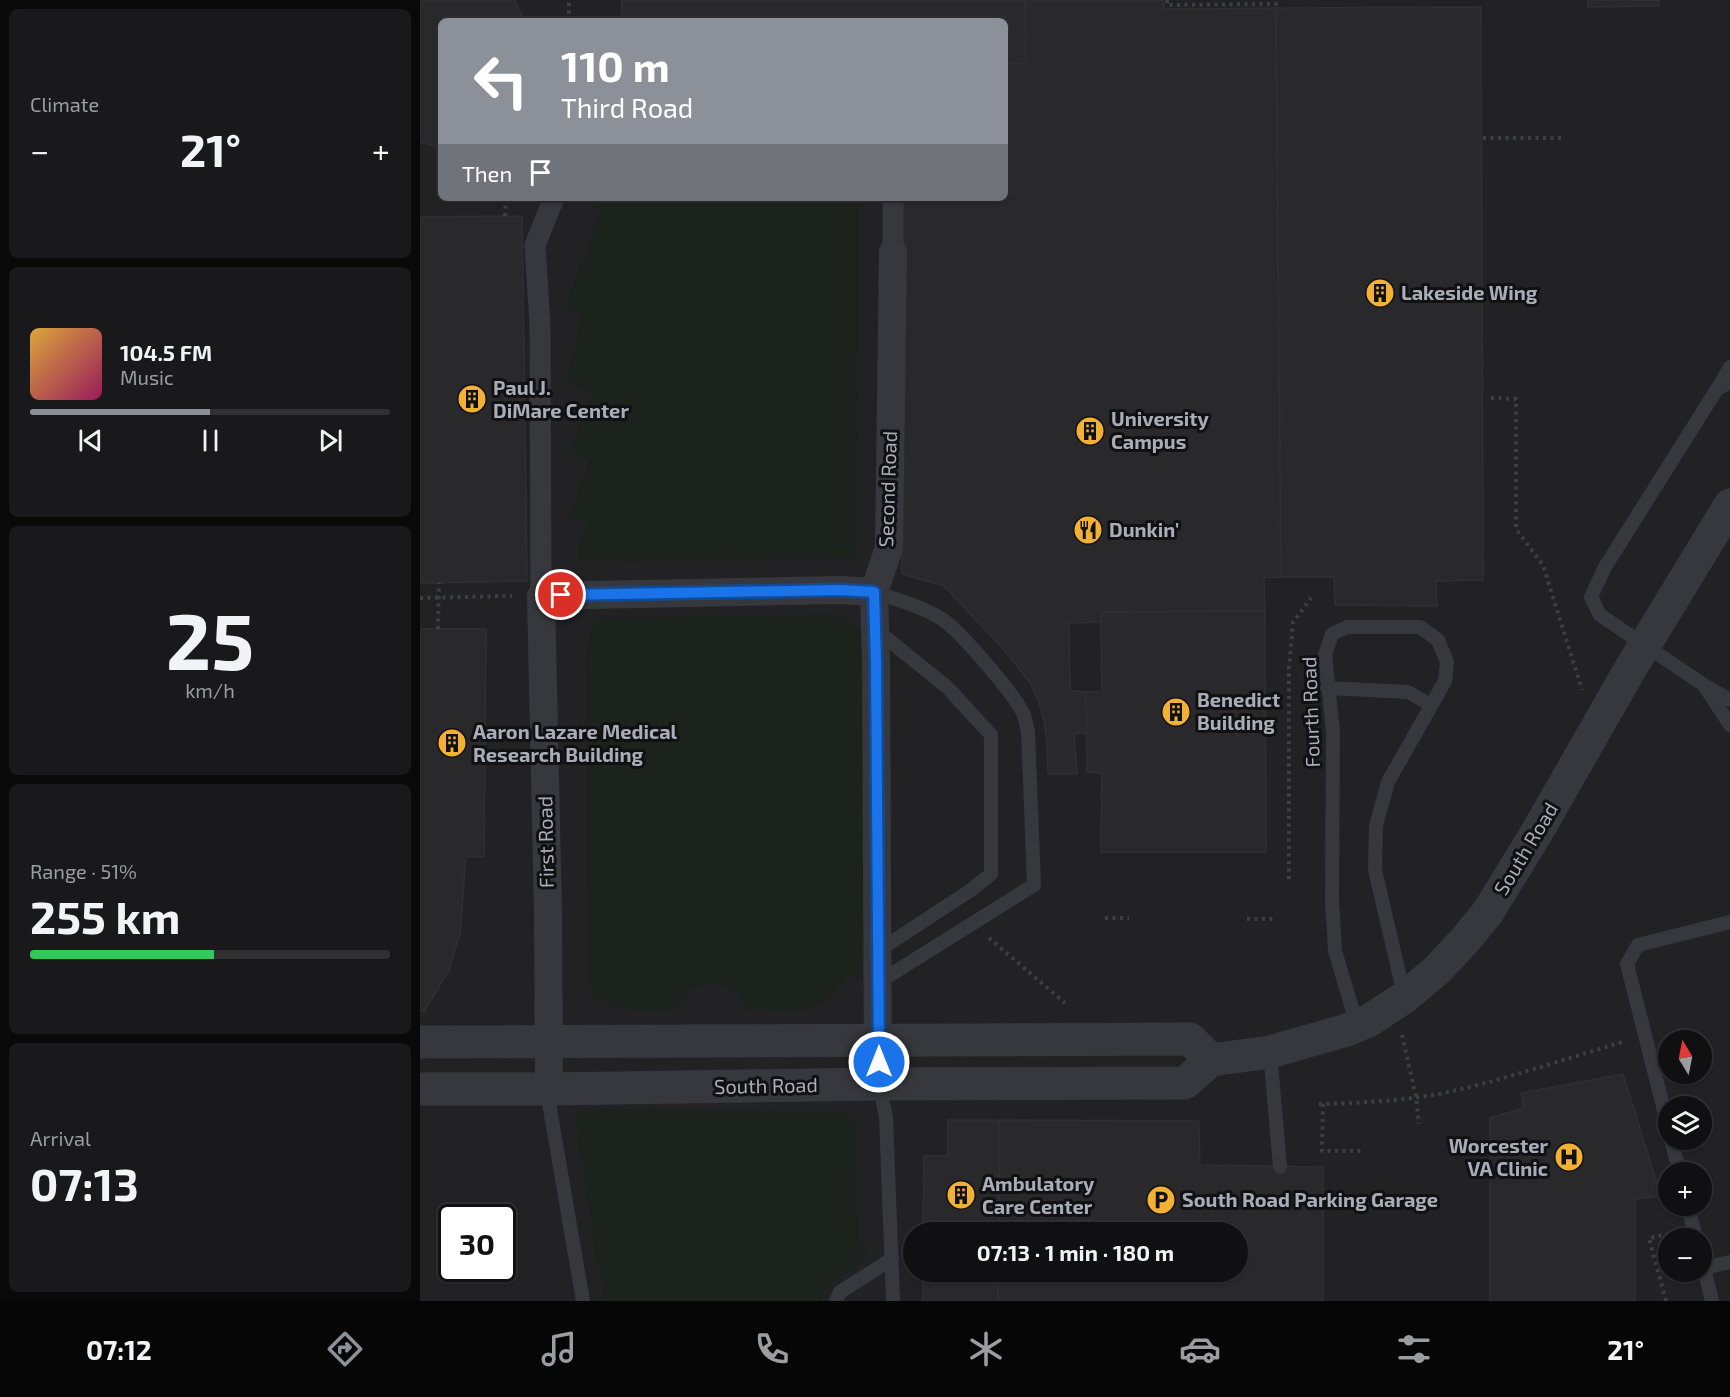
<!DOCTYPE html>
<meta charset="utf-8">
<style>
body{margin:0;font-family:"Exo 2",sans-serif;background:#19191b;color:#f1f3f6;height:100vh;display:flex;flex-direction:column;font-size:22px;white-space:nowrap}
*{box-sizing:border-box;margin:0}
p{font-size:20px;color:#9c9d9f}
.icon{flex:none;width:33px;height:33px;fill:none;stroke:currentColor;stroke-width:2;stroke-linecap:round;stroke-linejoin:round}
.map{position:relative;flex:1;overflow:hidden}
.panel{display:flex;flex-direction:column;gap:9px;padding:9px;background:#09090a;width:420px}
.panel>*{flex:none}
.hud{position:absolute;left:18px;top:18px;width:570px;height:183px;border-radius:9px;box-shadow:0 2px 4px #0004,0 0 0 2px #303032;background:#8c9099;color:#fff;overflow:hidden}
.needle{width:39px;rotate:350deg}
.buttons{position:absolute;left:1238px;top:1030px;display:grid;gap:12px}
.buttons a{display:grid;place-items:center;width:54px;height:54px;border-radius:50%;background:#101012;box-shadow:0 2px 4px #0004,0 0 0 2px #303032;font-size:30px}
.speed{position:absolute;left:18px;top:1204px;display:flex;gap:12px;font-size:30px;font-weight:700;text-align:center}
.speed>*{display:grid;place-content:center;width:78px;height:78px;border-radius:50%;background:#101012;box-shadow:0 2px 4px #0004,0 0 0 2px #303032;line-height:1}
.speed .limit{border:3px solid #111;border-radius:9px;background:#fff;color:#111}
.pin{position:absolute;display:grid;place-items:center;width:51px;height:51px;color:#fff;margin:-26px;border:3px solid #fff;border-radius:50%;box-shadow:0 2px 6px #0007}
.me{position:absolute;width:66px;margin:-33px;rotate:0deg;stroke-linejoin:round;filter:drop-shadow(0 0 4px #0008)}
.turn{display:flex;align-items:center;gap:21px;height:126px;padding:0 24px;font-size:27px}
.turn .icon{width:78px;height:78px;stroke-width:2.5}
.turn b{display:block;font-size:42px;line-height:51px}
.then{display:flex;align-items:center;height:57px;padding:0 24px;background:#0003;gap:12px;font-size:22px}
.big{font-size:45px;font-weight:700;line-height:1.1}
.panel .card{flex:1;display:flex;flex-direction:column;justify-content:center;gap:9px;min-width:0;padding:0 21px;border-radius:9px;background:#19191b}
.panel .dial{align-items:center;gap:0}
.dial b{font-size:78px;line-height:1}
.song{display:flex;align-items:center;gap:18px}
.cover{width:72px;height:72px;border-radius:9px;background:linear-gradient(135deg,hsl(40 70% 55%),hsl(330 70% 35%))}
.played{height:6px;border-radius:3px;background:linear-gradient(90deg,#8c9099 50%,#303032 50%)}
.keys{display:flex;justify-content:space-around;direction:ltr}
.heat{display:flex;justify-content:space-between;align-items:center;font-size:33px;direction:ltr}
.charge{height:9px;border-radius:4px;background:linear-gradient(90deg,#34c759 51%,#303032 0)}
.trip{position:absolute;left:483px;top:1222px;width:345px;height:60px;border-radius:30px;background:#101012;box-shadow:0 2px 4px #0004,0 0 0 2px #303032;font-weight:700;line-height:60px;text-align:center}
.menu{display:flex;height:96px;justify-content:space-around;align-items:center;background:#060607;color:#9c9d9f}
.menu .icon{width:42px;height:42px}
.menu .selected{color:#8c9099}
.menu b{font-size:27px;color:#f1f3f6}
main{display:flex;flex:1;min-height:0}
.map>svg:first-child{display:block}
.built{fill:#222225;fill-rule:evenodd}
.green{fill:#1c231d}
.building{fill:#29292c;stroke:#303034;stroke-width:1.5}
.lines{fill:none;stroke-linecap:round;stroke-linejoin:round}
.path{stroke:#3d3f44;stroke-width:4;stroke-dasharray:3 4.5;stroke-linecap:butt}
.service{stroke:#37383d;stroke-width:14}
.pedestrian{stroke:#37383d;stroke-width:21}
.minor{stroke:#37383d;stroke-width:28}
.tertiary{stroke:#37383d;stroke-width:33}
.path-bridge{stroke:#3d3f44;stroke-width:4;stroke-dasharray:3 4.5;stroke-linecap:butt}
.route-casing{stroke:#114b97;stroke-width:15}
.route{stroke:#1a73e8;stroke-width:10}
.labels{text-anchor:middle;stroke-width:6;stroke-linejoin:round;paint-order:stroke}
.poi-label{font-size:20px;font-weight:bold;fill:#a8adb8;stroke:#111113;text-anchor:start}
.street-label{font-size:20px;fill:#a8adb8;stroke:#111113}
</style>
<main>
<section class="panel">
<div class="card"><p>Climate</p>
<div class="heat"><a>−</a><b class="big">21°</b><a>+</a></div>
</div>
<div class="card">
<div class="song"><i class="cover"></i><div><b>104.5 FM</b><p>Music</p></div></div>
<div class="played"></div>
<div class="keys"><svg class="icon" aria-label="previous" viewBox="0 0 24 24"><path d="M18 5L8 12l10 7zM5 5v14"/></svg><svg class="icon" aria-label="pause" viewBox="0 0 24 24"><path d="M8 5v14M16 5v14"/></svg><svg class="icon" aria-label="next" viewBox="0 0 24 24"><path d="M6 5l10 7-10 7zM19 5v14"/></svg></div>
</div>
<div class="card dial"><b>25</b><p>km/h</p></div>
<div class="card"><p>Range · 51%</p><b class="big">255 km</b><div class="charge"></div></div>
<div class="card"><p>Arrival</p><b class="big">07:13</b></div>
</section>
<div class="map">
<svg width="1310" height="1301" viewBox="0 0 1310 1301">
<rect width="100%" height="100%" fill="#161618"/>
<!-- built -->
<path class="built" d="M 0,0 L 1310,0 L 1310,1301 L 0,1301 ZM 21,21 L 585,21 L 585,198 L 21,198 ZM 1248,1041 L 1281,1041 L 1281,1074 L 1248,1074 ZM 1248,1107 L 1281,1107 L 1281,1140 L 1248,1140 ZM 1248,1173 L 1281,1173 L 1281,1206 L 1248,1206 ZM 32,1218 L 82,1218 L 82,1269 L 32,1269 ZM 494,1233 L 818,1233 L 818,1272 L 494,1272 ZM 1248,1239 L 1281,1239 L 1281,1272 L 1248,1272 Z"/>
<!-- green -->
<g class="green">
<polygon points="179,198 439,198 438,558 159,561 159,544 166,524 149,516 170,461 151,449 172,394 146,379 163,316 146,305 179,213"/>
<path d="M 414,614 C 428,619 436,624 443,637 L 445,962 L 443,971 L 438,979 L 430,974 L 404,1002 L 394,1007 L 384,1010 L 326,1009 C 324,1004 322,996 317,992 C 305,979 268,980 261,999 C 260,1002 261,1006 261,1009 C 232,1009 174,1018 168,980 L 167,652 L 170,627 L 178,620 L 187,618 Z"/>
<path d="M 161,1109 L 420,1111 L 432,1118 L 437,1129 L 439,1246 L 448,1247 C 445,1255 442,1262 435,1268 C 421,1278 404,1281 402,1301 L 185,1301 L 177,1264 L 157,1133 L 156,1119 Z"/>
</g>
<!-- building -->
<g class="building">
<polygon points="0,0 95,0 104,21 21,21 21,148 0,142"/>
<polygon points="202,0 605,0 606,64 585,63 585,21 202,21"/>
<polygon points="605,0 743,0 744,9 856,8 861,577 844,578 845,611 681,612 681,622 649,623 650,691 666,692 667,733 654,734 657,774 628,774 627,743 624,721 619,703 611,684 585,651 524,586 482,574 479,198 585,198 585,63 606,64"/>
<polygon points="1168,0 1239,0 1239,6 1168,7"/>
<polygon points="1061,7 1063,580 1016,581 1017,606 915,605 914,577 861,577 856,8"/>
<polygon points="102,216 107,581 0,583 0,217"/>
<polygon points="845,611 846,852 681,852 682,773 667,772 666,692 682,692 681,612"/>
<polygon points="0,629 66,629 64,857 46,856 40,933 29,970 4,1012 0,1010"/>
<polygon points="1203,1074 1241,1196 1215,1199 1215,1301 1070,1301 1070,1118 1104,1108 1101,1093"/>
<polygon points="528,1120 579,1120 579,1233 503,1233 504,1156 528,1156"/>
<polygon points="579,1120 779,1121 780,1165 903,1167 903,1301 578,1301 578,1272 818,1272 818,1233 579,1233"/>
<rect x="503" y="1272" width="75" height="29"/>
</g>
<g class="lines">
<!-- path -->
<g class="path">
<polyline points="747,0 747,5 856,4 856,7"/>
<polyline points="149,21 149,0"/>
<polyline points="1063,138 1141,138"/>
<polyline points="85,216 86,198"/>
<polyline points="1071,398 1096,399 1096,529 1123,565 1162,690"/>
<polyline points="0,598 92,596"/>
<polyline points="869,879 869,668 873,622 891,598"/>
<polyline points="685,918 709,918"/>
<polyline points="827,919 855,919"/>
<polyline points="569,938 645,1003"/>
<polyline points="982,1035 996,1097 999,1124"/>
<path d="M 899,1104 C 939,1103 979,1101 1019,1094 C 1082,1081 1144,1059 1206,1041"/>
<polyline points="903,1104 902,1151 942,1151"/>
<polyline points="1246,1301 1229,1238 1253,1233 1253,1231"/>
</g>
<!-- service -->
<g class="service">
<polyline points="1310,382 1297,389 1185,567 1171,597 1180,615 1284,685 1310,700"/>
<polyline points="1298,388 1310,367"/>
<path d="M 454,592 C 477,600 501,606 522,619 C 539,630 595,695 603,713 C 606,719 606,726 608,731 L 614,885 L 459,982"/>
<polyline points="455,629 527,687 571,735 571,874 551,890 458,951"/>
<polyline points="1285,687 1310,725"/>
<polyline points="907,688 988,692 1011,705"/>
<polyline points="937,1025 915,951 912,899 913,731 905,655 912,634 927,627 1000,627 1018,640 1027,662 1025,681 968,782 956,826 955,870 984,995"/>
<polyline points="850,1052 860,1167"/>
<polyline points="459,1085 466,1117 473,1301"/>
<polyline points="129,1089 129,1103 163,1301"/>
<polyline points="1248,1126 1207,964 1218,945 1310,922"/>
<polyline points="1251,1140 1260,1173"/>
<polyline points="1268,1206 1276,1239"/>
<polyline points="416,1301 420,1292 472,1259"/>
<polyline points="1292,1301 1284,1268 1310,1262"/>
</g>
<!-- pedestrian -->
<g class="pedestrian">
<polyline points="473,252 473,198"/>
<polyline points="121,596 120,324 115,245 134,198"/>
</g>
<!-- minor -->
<g class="minor">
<polyline points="458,1084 456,662 454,592 469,548 473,252"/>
<polyline points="129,1089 128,914 121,596 420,590 454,592"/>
</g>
<!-- tertiary -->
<g class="tertiary">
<polyline points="0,1042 770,1039 791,1060"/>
<polyline points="0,1089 129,1089 458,1084 765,1083 791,1060 850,1052 927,1030 950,1020 985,997 1017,970 1045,940 1068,912 1117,832 1209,671 1310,505"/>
</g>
<!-- path-bridge -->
<polyline class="path-bridge" points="18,629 19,583"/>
</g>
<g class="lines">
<!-- route casing -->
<g class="route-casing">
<polyline id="route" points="141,595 420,590 454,592 456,662 459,1062"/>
</g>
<!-- route -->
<use href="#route" class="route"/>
</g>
<!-- icons -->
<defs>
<g id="building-disc" transform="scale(1.5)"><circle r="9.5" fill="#f2b134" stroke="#111113"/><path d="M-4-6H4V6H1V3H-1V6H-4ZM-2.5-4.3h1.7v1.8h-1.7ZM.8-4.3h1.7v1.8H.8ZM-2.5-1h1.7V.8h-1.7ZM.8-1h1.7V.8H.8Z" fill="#111"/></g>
<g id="restaurant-disc" transform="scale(1.5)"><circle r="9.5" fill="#f2b134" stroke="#111113"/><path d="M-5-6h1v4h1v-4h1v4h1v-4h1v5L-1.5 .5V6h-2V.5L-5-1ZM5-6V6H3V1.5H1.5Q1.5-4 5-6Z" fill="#111"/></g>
<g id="hospital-disc" transform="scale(1.5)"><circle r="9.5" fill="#f2b134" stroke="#111113"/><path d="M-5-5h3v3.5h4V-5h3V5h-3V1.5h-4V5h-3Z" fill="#111"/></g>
<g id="parking-disc" transform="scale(1.5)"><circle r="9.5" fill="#f2b134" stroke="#111113"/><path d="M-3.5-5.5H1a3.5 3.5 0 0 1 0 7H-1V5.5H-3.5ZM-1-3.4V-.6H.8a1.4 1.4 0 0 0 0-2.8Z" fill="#111"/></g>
</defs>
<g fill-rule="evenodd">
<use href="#building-disc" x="960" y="293"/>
<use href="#building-disc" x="52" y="399"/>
<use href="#building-disc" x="670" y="431"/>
<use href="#restaurant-disc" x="668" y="530"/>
<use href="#building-disc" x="756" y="712"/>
<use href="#building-disc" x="32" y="743"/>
<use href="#hospital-disc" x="1149" y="1157"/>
<use href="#building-disc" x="541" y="1195"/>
<use href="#parking-disc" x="741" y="1200"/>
</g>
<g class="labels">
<!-- poi labels -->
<g class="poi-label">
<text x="981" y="300">Lakeside Wing</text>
<text x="73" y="395">Paul J.<tspan x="73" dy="23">DiMare Center</tspan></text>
<text x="691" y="426">University<tspan x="691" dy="23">Campus</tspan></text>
<text x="689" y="537">Dunkin'</text>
<text x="777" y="707">Benedict<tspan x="777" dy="23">Building</tspan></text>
<text x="53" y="739">Aaron Lazare Medical<tspan x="53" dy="23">Research Building</tspan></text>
<text x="1128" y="1153" text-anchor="end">Worcester<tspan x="1128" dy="23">VA Clinic</tspan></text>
<text x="562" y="1191">Ambulatory<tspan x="562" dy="23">Care Center</tspan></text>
<text x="762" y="1207">South Road Parking Garage</text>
</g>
<!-- street labels -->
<g class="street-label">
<text transform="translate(468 489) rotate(-88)" y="7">Second Road</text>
<text transform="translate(891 712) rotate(-92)" y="7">Fourth Road</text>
<text transform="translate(126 842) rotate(-91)" y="7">First Road</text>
<text transform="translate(1106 849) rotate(-59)" y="7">South Road</text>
<text transform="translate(346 1086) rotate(-1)" y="7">South Road</text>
</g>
</g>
</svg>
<div class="buttons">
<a><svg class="needle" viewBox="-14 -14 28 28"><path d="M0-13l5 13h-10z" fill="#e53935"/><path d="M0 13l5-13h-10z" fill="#9c9d9f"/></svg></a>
<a><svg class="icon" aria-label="layers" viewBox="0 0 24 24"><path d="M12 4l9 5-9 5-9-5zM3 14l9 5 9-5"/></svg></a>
<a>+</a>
<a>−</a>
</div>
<div class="speed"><div class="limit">30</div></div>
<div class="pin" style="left:141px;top:595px;background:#d93025"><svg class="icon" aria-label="arrive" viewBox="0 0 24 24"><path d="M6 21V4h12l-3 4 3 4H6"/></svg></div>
<svg class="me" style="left:459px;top:1062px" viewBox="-20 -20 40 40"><circle r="17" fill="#1a73e8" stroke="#fff" stroke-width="3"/><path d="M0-11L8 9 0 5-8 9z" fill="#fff"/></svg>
<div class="trip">07:13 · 1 min · 180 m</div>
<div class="hud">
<div class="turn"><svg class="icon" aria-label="left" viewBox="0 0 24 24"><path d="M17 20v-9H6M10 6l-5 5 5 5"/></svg><div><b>110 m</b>Third Road</div></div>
<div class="then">Then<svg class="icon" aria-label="arrive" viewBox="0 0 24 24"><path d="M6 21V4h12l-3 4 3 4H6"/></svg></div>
</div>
</div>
</main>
<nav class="menu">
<b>07:12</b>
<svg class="icon selected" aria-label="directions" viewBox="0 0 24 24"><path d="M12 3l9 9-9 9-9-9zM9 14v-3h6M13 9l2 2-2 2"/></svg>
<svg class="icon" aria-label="music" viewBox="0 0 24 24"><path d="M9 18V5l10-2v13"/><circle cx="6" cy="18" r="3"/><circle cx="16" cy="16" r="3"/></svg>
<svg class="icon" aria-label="phone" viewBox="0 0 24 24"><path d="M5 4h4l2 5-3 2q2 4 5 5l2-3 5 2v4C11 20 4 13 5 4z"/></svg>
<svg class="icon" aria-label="climate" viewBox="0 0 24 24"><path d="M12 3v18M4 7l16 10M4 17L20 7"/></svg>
<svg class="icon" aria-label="car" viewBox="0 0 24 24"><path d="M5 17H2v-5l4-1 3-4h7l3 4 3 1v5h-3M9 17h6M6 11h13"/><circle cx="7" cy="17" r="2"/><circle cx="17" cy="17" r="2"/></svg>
<svg class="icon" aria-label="filters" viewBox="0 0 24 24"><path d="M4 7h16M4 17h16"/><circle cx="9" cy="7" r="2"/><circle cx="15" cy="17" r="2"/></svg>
<b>21°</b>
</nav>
